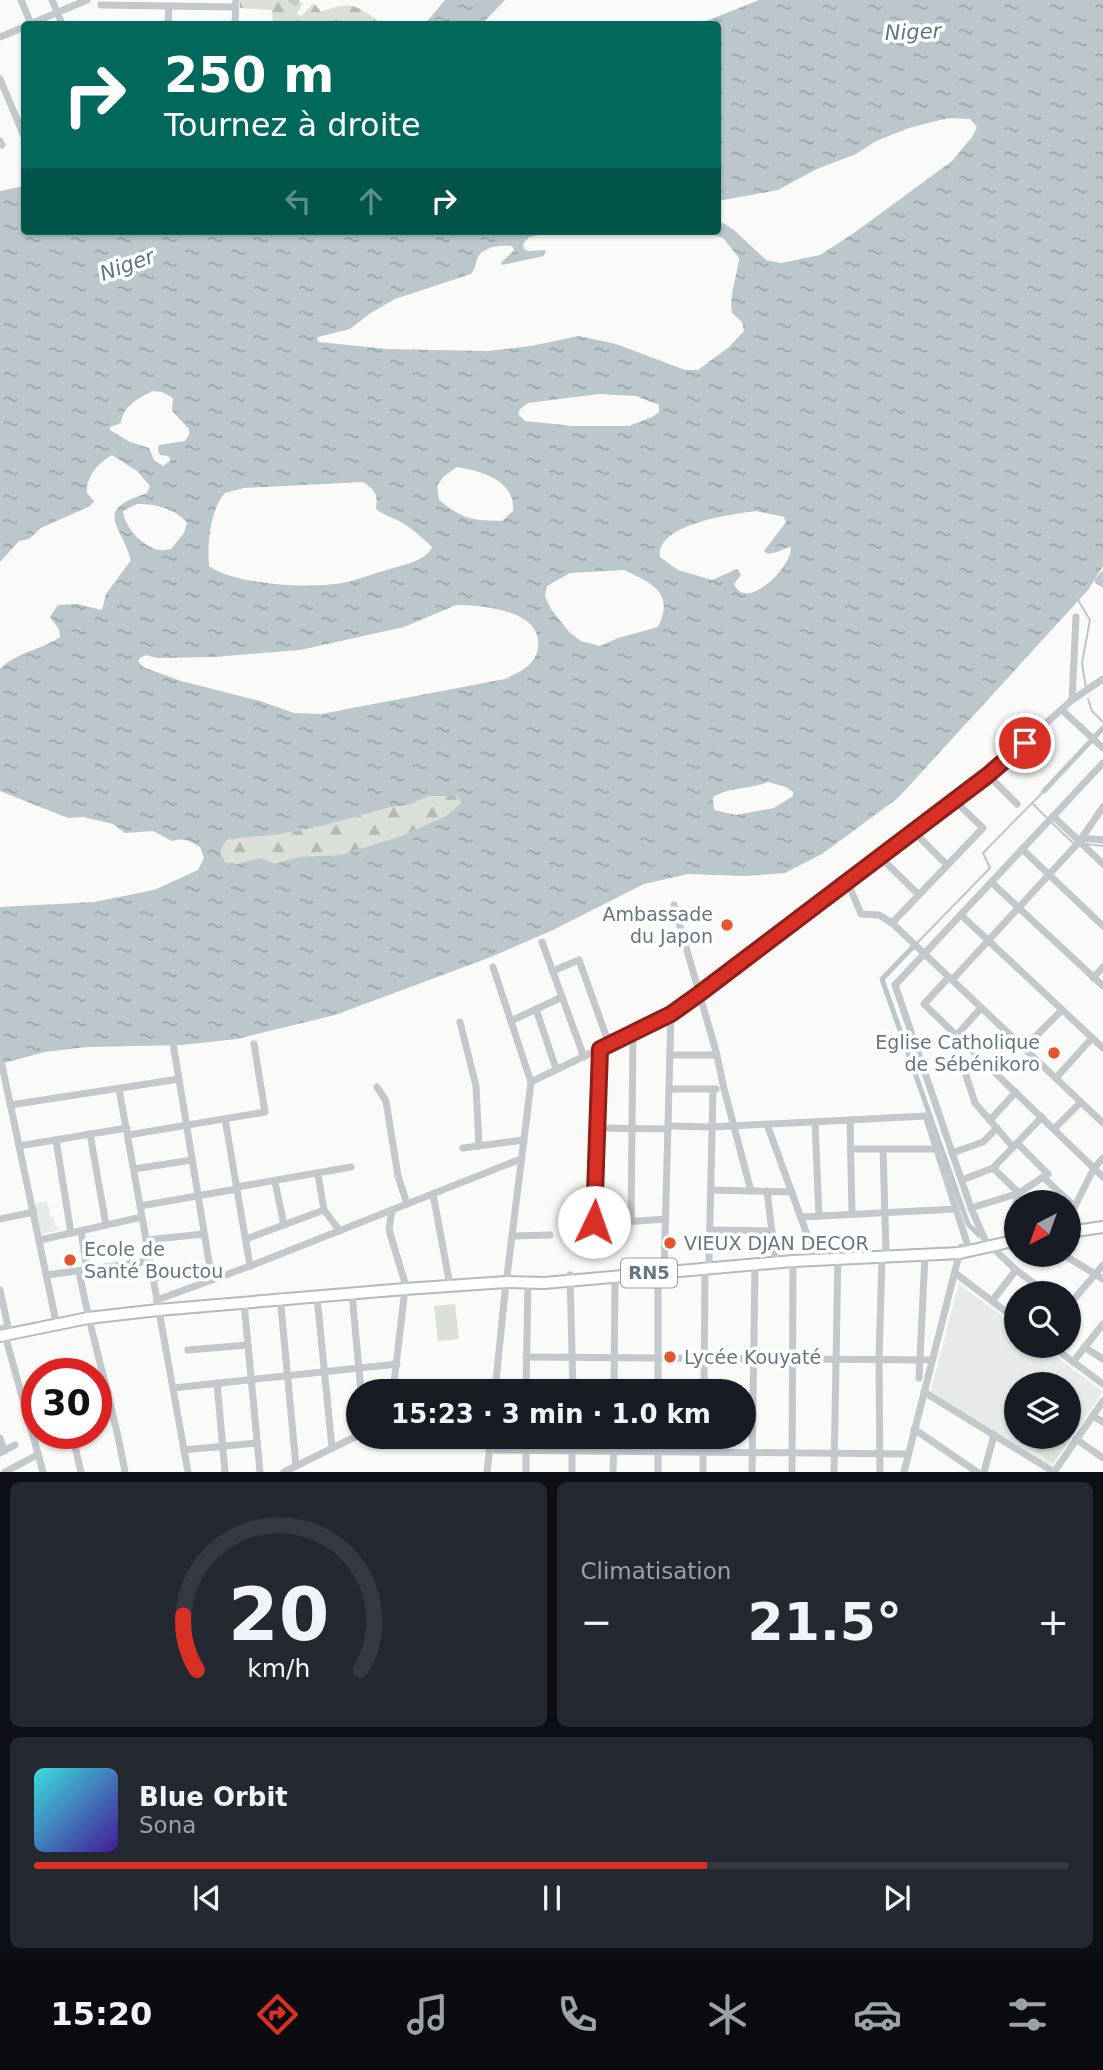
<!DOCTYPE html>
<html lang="fr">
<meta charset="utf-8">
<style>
body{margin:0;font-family:"DejaVu Sans",sans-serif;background:#242831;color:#f1f3f6;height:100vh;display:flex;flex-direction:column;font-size:26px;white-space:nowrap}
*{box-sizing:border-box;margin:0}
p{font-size:23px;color:#9ea1a6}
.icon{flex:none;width:38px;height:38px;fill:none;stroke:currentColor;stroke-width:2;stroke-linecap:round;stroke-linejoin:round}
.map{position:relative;height:1472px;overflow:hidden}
.panel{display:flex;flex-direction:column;gap:10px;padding:10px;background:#0d0f14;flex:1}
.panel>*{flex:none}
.guide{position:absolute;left:21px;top:21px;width:700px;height:214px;border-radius:7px;box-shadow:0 2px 5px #0004;background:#00695c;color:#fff;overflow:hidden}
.needle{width:46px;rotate:221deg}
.buttons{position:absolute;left:1004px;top:1190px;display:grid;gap:14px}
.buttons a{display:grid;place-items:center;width:77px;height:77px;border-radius:50%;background:#171b24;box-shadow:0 2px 5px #0004;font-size:35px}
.speed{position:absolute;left:21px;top:1358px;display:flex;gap:14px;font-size:35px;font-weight:700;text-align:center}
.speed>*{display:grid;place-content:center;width:91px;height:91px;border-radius:50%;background:#171b24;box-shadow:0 2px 5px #0004;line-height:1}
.speed .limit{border:10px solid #d22;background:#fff;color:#111}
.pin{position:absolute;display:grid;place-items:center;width:60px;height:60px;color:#fff;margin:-30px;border:4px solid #fff;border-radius:50%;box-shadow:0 2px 7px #0007}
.me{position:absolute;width:77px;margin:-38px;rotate:3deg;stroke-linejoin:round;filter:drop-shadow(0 0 5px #0008)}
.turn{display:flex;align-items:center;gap:24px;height:147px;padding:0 28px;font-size:32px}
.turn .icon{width:91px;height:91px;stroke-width:2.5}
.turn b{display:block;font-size:49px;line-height:60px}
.lanes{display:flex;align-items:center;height:66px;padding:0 28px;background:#0003;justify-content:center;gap:35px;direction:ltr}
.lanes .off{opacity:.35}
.big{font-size:52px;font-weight:600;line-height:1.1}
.panel .widget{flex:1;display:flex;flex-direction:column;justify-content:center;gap:10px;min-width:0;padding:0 24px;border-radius:10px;background:#242831}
.panel .dial{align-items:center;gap:0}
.dial svg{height:182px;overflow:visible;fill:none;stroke:#363941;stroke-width:7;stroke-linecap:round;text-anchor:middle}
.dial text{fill:#f1f3f6;stroke:none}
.song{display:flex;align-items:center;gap:21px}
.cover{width:84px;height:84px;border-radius:10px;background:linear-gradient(135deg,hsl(180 70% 55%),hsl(260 70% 35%))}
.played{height:7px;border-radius:4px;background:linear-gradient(90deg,#d93025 65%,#363941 65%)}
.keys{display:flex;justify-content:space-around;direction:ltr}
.heat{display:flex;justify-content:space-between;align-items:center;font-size:38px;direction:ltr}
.panel .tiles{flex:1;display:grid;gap:10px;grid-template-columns:1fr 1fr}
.widget:last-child{grid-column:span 2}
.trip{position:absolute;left:346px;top:1379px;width:410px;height:70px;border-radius:35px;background:#171b24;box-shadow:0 2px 5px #0004;font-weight:600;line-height:70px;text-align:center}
.tabs{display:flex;height:112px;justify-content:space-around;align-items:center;background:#090b0e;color:#9ea1a6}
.tabs .icon{width:49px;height:49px}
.tabs .on{color:#d93025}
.tabs b{font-size:32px;color:#f1f3f6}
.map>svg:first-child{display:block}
.built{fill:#e8e9e9;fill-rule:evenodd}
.forest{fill:url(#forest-firs)}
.pitch{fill:#dadfd7}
.water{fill:url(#water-ripples);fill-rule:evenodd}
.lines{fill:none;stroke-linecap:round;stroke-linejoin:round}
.stream{stroke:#bbc7cb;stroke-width:2}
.canal{stroke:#bbc7cb;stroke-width:5}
.highway-casing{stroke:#b4b9bd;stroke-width:14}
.minor{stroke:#c3c8cc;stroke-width:7}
.highway{stroke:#fff;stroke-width:10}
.route-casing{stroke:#8d1f18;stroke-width:18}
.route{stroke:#d93025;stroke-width:12}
.poi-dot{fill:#e4572e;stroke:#fff;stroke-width:2.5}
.labels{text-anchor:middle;stroke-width:7;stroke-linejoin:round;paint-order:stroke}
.shield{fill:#fff;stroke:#939fa8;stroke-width:2}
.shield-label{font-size:18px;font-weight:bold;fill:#657683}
.poi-label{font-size:19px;fill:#657683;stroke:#fff;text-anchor:start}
.water-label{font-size:21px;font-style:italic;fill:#60757c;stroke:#fff}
</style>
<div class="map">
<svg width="1103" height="1472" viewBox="0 0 1103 1472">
<defs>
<pattern id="forest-firs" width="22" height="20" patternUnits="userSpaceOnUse" patternTransform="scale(1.75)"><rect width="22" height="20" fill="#dadfd7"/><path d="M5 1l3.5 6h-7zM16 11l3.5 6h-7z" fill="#b4b9b4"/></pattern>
<pattern id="water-ripples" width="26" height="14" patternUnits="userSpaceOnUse" patternTransform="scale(1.75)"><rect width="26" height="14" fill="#bbc7cb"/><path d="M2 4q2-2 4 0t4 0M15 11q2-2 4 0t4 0" fill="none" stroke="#9ca6aa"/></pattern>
</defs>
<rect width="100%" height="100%" fill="#fafaf8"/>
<!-- built -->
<g class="built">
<polygon points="47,1201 51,1217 53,1217 56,1227 58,1227 59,1230 40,1234 33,1204"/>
<path d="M 959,1284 L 1017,1327 L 1017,1346 L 1042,1346 L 1103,1392 L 1052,1466 L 930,1392 ZM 1017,1384 L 1069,1384 L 1069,1437 L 1017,1437 Z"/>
</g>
<!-- forest -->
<g class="forest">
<path d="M 240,0 L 285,0 L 303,3 L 297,14 L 301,16 L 314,3 L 321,12 C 351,0 357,5 382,24 L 273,24 L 272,10 L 240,8 Z"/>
<polygon points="429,796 455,796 459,798 461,803 446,816 404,835 340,855 321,856 275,864 247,862 237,864 225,862 219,853 224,843 229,839 274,835 322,826 391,807 409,805"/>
</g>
<!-- pitch -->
<g class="pitch">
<polygon points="455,1304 459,1339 438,1341 434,1306"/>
<polygon points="1069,1416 1081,1424 1053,1463 1025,1444 1031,1437 1069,1437"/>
</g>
<!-- water -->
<g class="water">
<polygon points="445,0 505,0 482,24 425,24"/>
<path d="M 759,0 L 1103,0 L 1103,566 L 1088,590 L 898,798 L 822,854 L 785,873 L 745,876 L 688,874 L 644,884 L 553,930 L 491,957 L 335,1015 L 237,1039 L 182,1045 L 87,1047 L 45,1052 L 0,1064 L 0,907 L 94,902 L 154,890 L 198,870 L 204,858 L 200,847 C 190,841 184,837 172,841 L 153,831 L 125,833 L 113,824 L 83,817 L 68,818 L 0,791 L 0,669 C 16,652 42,650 60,637 L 59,629 L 50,617 L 58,605 L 77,604 L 102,610 L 106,594 L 131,560 C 120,522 93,511 147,493 L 150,486 L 137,471 L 112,455 C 98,463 86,477 87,493 L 94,501 L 90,506 L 41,528 L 29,539 L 19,541 L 0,562 L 0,191 L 24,186 L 24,231 L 556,231 L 529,237 L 523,244 L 524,249 L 528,251 L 546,250 L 544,256 L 502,265 L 501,263 L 514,250 L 512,246 C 501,245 484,246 478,257 C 475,263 476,268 471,274 L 395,299 L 369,314 L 350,329 L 318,337 L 317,339 L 319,342 L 386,349 L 488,351 L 531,346 L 579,336 L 616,344 L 685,370 L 698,370 L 729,347 L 744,331 L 742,322 L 732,313 C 729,295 737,277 739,258 L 724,239 L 708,231 L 718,231 L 718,222 L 723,223 L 734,230 L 766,260 L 781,263 L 820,255 L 854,233 L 952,161 L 972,137 L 977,127 L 970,119 L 948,118 L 909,128 L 876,141 L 856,154 L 817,169 L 778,190 L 718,201 L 718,24 L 699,24 ZM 153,391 L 162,392 L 173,398 L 172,411 L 189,429 L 189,435 L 185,441 L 159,445 L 158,451 L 160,455 L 168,456 L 171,460 L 163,466 L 154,460 L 149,448 L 130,442 L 110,430 L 110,427 L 121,423 C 123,406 138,398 153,391 ZM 599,394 L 636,396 L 659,405 L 659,412 L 652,417 L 629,426 L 573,426 L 525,421 L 518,414 L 520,409 L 528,403 ZM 457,467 C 482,471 516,481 513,511 L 502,521 C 471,520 464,520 439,500 L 437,486 L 443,477 ZM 363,482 C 375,490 378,494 376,509 C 385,516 391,517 401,522 C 412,529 423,538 432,547 C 426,561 403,565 390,569 C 376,573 362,578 348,582 C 315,589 237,586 209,566 C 207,544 210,510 225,493 L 244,488 ZM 137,504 C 155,504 175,508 187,523 L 184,533 L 171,549 C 167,549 164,551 160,550 C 143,548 124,526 123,511 ZM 756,511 L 784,517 L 786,522 L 764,551 L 768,554 L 777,552 L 791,546 C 793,567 746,613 734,584 L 741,575 L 737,569 L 712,580 L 678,570 L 660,557 C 655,524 733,514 756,511 ZM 624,570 C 652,583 675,593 658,627 L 618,638 L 600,646 L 581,641 L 570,633 L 551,609 L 545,596 L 547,586 L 570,573 ZM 456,605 C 481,605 543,610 538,647 C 536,665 520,672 505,679 L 321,714 L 294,713 L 260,701 L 181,681 L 143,667 L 138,661 L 140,658 L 146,655 L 157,658 L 214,657 L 300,650 L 404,627 ZM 768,782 L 786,787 L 793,792 L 793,796 L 774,808 L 736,815 L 714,810 L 713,797 C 732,786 748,790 768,782 ZM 429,796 L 455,796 L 459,798 L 461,803 L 446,816 L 404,835 L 340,855 L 299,857 L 275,864 L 261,858 L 237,864 L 225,862 L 220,853 L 224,843 L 229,839 L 274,835 L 322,826 L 391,807 L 409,805 Z"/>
</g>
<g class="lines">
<!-- stream -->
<g class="stream">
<polyline points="1078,600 1090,620 1082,663 1086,688"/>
<polyline points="1088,699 1092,711 1103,722"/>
<polyline points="1033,804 1046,817"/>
<polyline points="1052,823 1073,843"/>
<polyline points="1087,844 1103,846"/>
<polyline points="918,942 990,868 983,853 1044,791"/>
</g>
<!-- canal -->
<g class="canal">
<polyline points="1044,791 1103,728"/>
<polyline points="912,948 882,979 968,1224 979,1235"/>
</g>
<!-- highway casing -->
<g class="highway-casing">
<g id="highway">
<polyline points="1069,1232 1103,1227"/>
<polyline points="0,1336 88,1318 158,1310 405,1289 506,1282 544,1283 793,1261 960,1253 1017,1240"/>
</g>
</g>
<!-- minor -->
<g class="minor">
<polyline points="21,0 31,24"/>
<polyline points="52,0 62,24"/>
<polyline points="292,0 296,2"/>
<polyline points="101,5 235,7"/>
<polyline points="30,24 87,0"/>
<polyline points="168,24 169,6"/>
<polyline points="235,24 236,0"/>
<polyline points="0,37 24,27"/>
<polyline points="0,79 24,136"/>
<polyline points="0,141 2,145"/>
<polyline points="1103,575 1098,581 1103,584"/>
<polyline points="1072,700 1076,617"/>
<polyline points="1062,710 1103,748"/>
<polyline points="988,775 1017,804"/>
<polyline points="1053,816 1103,864"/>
<polyline points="914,832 947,865"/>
<polyline points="1082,838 1103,840"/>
<polyline points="1022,849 1103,926"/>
<polyline points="881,858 919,895"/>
<polyline points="991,882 1103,986"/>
<polyline points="848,883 861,914 879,915 892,923 1103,1123"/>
<polyline points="674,905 717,1055 724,1089 751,1191"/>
<polyline points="961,915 1103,1048"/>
<polyline points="892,923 983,828 955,801"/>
<polyline points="542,942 584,1057"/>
<polyline points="493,967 531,1082"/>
<polyline points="553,971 579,960 609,1044"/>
<polyline points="949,977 924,1004 1103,1177"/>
<polyline points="1093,978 1103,967"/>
<polyline points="952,980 1079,842 1103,807"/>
<polyline points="981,1008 957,1035 957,1047 975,1103 1013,1147"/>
<polyline points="536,1009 556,1069"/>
<polyline points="511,1021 562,997"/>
<polyline points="460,1022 476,1086 479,1146"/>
<polyline points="173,1043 212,1280"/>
<polyline points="1024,1048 1062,1010"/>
<polyline points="600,1049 594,1222 596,1224 666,1219"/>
<polyline points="670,1055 717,1055"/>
<polyline points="2,1065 55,1317"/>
<polyline points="1056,1078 1092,1038"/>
<polyline points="377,1087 386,1101 398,1176 407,1204"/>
<polyline points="119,1089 188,1472"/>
<polyline points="669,1089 716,1089"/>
<polyline points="10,1105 179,1079"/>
<polyline points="225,1119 250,1266"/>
<polyline points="850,1120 852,1214"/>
<polyline points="990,1120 1016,1092"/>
<polyline points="815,1122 819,1216"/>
<polyline points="767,1124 814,1254"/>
<polyline points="668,1126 712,1127 926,1116 968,1246"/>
<polyline points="599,1128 668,1129"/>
<polyline points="1054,1129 1081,1102"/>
<polyline points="90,1134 106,1225"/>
<polyline points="128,1135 265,1112 254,1044"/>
<polyline points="56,1140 71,1233"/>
<polyline points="19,1146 127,1128"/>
<polyline points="463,1148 524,1140"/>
<polyline points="851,1149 937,1149"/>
<polyline points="883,1149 886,1251"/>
<polyline points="952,1153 983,1142 997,1128"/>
<path d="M 993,1168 L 1019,1193 C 1012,1211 1012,1222 1016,1240"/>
<polyline points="134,1169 192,1160"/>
<polyline points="318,1174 324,1210 340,1231"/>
<polyline points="1043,1177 1074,1206"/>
<polyline points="962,1180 993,1168 1042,1117"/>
<polyline points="275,1182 284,1225"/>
<polyline points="237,1187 351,1167"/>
<polyline points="711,1190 792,1192"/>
<polyline points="767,1191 775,1256"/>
<polyline points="433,1194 449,1280"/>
<polyline points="140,1206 237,1189"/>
<polyline points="971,1208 1019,1193 1048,1174 1017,1143"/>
<polyline points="392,1210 389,1230 405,1283"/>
<polyline points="801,1217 956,1209"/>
<polyline points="1069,1218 1094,1168 1103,1158"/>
<polyline points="0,1219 34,1212"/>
<polyline points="631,1222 633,1032"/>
<polyline points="710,1230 772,1231"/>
<polyline points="81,1231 87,1270"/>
<polyline points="512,1236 550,1235"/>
<polyline points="246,1239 324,1210"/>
<polyline points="40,1240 142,1217"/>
<polyline points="146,1240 204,1234"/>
<polyline points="986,1242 971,1208 895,985 1103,763"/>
<polyline points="991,1246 1016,1270 1047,1293"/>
<polyline points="1064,1255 1103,1279"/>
<polyline points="709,1262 713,1089"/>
<path d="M 79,1271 C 91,1338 113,1403 125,1472"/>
<polyline points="658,1272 658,1391"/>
<polyline points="664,1272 671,1014"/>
<polyline points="955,1273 1017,1320"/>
<polyline points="47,1275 150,1261"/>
<polyline points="570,1275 573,1391"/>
<polyline points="507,1276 531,1082 671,1014 700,994 988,775 1072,700 1103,679"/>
<polyline points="153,1278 210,1270"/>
<polyline points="0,1290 8,1327"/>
<polyline points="352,1294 361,1391"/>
<polyline points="280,1296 296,1466"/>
<polyline points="317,1297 332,1448"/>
<polyline points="157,1300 250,1266 521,1159"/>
<polyline points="992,1301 1016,1270"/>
<polyline points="244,1303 260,1472"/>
<polyline points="1069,1305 1103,1265"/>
<polyline points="3,1328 43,1472"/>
<polyline points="1052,1346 1103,1384"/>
<polyline points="1084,1347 1103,1359"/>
<polyline points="188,1350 248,1345"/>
<polyline points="526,1357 932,1360"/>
<polyline points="1073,1362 1103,1324"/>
<polyline points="919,1378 925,1255"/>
<polyline points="217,1383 225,1472"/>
<polyline points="173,1388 397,1364"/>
<polyline points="393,1391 405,1289"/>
<polyline points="495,1391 506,1282"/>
<polyline points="526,1391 528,1283"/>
<polyline points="614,1391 615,1276"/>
<polyline points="704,1391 705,1266"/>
<polyline points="924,1392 1054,1472"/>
<polyline points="1093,1416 1103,1422"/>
<polyline points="914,1429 977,1472"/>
<polyline points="526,1437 526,1472"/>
<polyline points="0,1438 4,1451"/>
<polyline points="1076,1439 1103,1458"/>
<polyline points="74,1442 81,1472"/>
<polyline points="184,1450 257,1443"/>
<polyline points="489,1450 908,1454"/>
<polyline points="0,1453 15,1445"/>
<polyline points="5,1472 37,1455"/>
<polyline points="284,1472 359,1435"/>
<polyline points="487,1472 491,1437"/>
<polyline points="572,1472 572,1437"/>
<polyline points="613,1472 614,1437"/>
<polyline points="658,1472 658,1437"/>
<polyline points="703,1472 703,1437"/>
<polyline points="752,1472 755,1265"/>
<polyline points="792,1472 793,1261"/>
<polyline points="834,1472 838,1253"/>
<polyline points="880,1472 879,1360 882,1257"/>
<polyline points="904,1472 961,1247"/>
<polyline points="984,1472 994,1435"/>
<polyline points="1054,1472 1103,1401"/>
</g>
<!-- highway -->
<use href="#highway" class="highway"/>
</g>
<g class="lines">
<!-- route casing -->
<g class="route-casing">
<polyline id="route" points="594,1222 600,1049 671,1014 699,994 988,775 1025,743"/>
</g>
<!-- route -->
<use href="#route" class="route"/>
</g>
<!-- markers -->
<g class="poi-dot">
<circle cx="727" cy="925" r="7"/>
<circle cx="1054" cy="1053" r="7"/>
<circle cx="670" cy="1243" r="7"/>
<circle cx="70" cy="1260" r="7"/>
<circle cx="670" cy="1357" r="7"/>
</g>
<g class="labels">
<!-- shield labels -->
<rect class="shield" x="621" y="1258.5" width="56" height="29" rx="5"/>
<g class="shield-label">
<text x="649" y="1279">RN5</text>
</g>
<!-- poi labels -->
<g class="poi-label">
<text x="713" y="921" text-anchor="end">Ambassade<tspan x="713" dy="22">du Japon</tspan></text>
<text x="1040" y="1049" text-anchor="end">Eglise Catholique<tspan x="1040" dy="22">de Sébénikoro</tspan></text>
<text x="684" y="1250">VIEUX DJAN DECOR</text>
<text x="84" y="1256">Ecole de<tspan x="84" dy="22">Santé Bouctou</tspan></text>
<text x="684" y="1364">Lycée Kouyaté</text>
</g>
<!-- water labels -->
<g class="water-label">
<text transform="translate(913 32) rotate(-2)" y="7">Niger</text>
<text transform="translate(127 265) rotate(-20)" y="7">Niger</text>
</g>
</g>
</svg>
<div class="buttons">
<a><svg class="needle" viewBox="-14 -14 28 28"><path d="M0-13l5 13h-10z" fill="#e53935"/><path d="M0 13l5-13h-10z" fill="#9ea1a6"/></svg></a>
<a><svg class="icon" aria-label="search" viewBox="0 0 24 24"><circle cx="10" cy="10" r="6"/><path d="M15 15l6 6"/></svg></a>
<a><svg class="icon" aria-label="layers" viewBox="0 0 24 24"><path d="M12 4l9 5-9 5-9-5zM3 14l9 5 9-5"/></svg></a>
</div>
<div class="speed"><div class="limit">30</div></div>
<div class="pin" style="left:1025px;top:743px;background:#d93025"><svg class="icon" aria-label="arrive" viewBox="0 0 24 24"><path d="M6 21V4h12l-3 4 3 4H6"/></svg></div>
<svg class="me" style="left:594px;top:1222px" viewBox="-20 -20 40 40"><circle r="19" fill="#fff"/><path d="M0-13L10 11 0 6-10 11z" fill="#d93025"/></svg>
<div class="trip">15:23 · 3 min · 1.0 km</div>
<div class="guide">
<div class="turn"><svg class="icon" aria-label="right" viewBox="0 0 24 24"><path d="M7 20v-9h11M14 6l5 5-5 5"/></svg><div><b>250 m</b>Tournez à droite</div></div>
<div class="lanes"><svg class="icon off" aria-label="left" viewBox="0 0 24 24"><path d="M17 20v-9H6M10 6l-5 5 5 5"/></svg><svg class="icon off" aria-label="ahead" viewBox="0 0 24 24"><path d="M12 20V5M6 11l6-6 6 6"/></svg><svg class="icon" aria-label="right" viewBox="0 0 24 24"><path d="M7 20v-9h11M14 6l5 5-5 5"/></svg></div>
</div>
</div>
<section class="panel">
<div class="tiles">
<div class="widget dial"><svg viewBox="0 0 100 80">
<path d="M14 69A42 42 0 1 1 86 69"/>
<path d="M14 69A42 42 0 0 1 8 45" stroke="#d93025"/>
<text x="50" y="56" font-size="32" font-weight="700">20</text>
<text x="50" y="72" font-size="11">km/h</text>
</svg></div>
<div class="widget"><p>Climatisation</p>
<div class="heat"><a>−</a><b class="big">21.5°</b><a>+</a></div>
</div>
<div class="widget">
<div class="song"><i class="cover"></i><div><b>Blue Orbit</b><p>Sona</p></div></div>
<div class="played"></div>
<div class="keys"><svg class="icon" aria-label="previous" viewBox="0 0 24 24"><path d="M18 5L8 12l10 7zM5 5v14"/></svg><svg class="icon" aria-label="pause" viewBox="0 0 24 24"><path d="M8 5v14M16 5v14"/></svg><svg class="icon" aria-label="next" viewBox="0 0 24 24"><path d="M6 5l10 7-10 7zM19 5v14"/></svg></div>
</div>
</div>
</section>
<nav class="tabs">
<b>15:20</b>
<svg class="icon on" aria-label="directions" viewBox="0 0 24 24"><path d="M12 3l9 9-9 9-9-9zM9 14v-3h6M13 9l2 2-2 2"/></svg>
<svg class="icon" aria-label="music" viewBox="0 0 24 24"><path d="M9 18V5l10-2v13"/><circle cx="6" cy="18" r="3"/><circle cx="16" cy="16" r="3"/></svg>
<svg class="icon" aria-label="phone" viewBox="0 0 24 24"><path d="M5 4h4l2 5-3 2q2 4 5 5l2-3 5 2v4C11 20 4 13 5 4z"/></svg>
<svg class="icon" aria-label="climate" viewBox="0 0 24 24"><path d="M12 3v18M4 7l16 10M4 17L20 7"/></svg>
<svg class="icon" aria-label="car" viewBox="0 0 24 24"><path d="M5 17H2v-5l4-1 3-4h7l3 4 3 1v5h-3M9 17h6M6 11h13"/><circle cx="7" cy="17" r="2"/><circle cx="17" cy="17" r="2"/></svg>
<svg class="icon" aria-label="filters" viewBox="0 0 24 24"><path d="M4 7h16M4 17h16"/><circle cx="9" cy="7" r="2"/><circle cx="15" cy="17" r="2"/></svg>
</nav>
